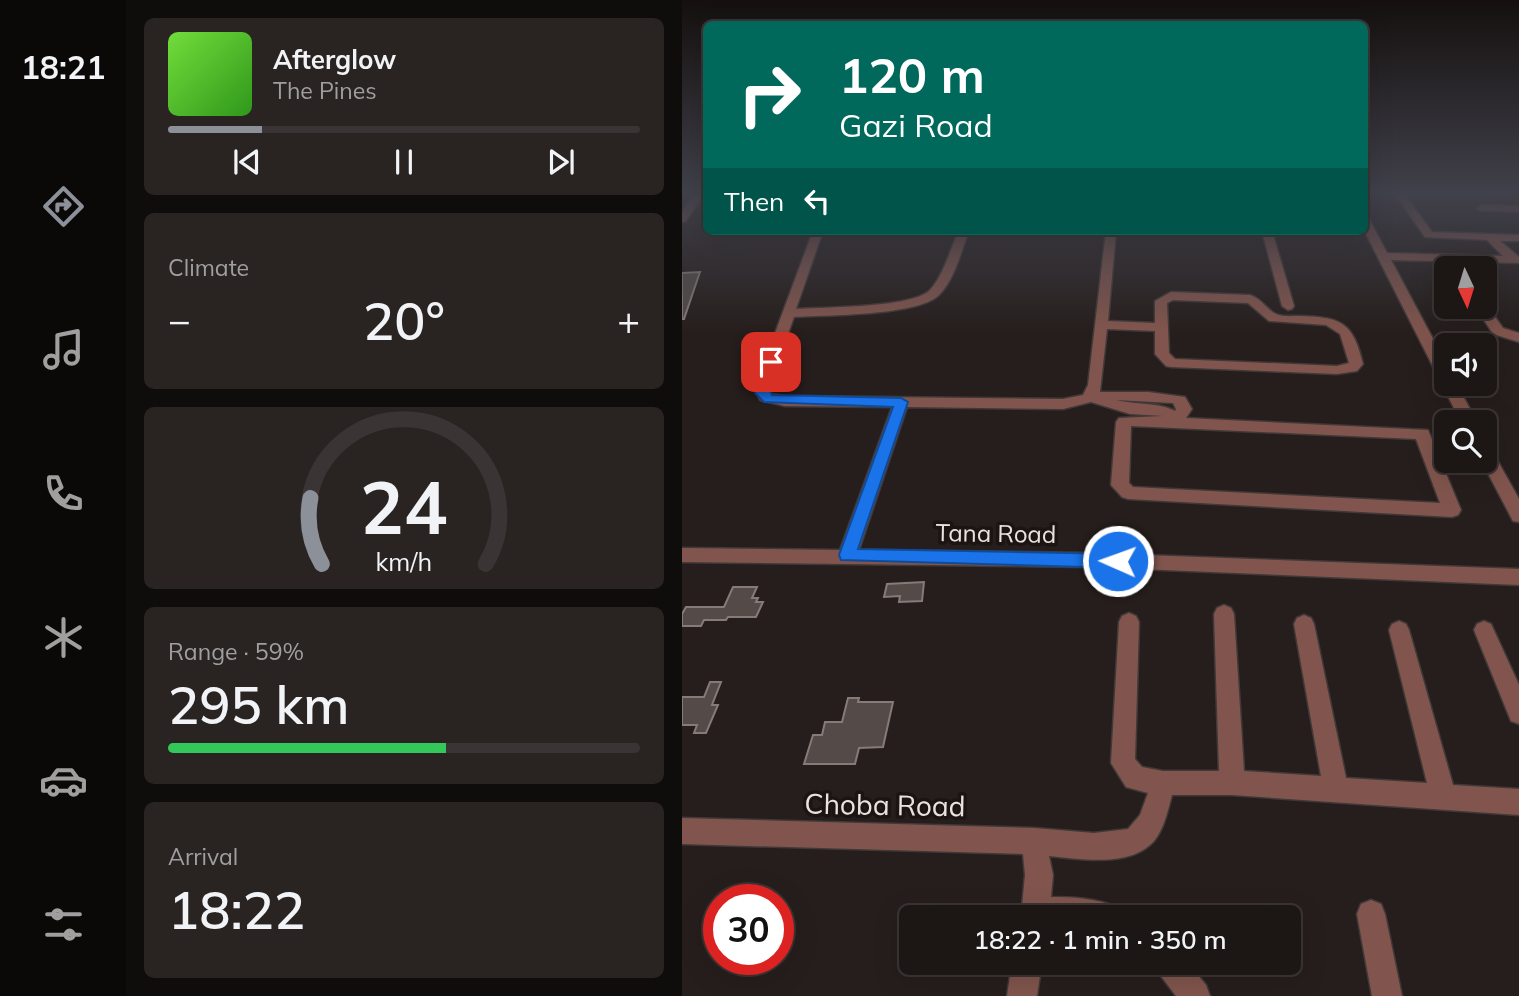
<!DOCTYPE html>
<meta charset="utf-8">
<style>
body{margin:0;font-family:Mulish,sans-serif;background:#292322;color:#f1f3f6;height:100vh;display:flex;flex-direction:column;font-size:26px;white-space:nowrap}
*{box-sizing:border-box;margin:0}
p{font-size:23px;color:#a09fa0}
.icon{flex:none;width:38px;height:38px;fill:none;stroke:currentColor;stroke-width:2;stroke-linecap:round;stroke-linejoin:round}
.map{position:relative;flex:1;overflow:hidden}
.details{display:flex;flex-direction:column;gap:18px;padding:18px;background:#0f0c0c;width:556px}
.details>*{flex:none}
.top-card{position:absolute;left:21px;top:21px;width:665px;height:214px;border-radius:10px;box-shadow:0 7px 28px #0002,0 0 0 2px #3a3534;background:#00695c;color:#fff;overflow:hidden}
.needle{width:46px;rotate:176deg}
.buttons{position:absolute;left:752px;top:256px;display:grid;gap:14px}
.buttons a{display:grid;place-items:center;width:63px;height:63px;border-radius:10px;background:#1c1615;box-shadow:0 7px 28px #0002,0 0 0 2px #3a3534;font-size:35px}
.speed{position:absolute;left:21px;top:884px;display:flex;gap:14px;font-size:35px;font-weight:700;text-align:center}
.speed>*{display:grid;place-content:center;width:91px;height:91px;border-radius:50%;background:#1c1615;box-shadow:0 7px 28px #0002,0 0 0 2px #3a3534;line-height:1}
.speed .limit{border:10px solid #d22;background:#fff;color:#111}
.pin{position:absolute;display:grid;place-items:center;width:60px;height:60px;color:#fff;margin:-30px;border-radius:14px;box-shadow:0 4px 10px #0006}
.me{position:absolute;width:77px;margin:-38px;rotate:272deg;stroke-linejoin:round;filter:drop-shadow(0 0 5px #0008)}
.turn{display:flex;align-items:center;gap:24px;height:147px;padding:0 21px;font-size:32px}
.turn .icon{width:91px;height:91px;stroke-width:2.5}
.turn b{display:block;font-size:49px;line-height:60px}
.then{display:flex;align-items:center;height:66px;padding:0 21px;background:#0003;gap:14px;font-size:26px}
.big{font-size:52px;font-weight:600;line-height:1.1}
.details .widget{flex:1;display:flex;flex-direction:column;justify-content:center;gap:10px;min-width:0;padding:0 24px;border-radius:10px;background:#292322}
.details .dial{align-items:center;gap:0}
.dial svg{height:182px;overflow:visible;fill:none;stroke:#3a3534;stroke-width:7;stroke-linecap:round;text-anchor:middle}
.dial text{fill:#f1f3f6;stroke:none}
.song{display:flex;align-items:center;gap:21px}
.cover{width:84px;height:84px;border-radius:10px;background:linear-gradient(135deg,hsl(100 70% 55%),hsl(110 70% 35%))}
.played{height:7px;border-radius:4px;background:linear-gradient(90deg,#8c9099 20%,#3a3534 20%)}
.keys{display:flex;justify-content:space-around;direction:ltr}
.heat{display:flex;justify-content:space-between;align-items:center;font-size:38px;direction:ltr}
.charge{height:10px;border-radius:5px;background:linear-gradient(90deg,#34c759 59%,#3a3534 0)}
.trip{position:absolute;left:217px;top:905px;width:402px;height:70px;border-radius:10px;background:#1c1615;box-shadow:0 7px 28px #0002,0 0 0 2px #3a3534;font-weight:600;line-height:70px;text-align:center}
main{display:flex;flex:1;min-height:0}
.dock{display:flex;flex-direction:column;width:126px;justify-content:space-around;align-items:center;background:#0b0908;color:#a09fa0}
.dock .icon{width:49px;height:49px}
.dock .current{color:#8c9099}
.dock b{font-size:32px;color:#f1f3f6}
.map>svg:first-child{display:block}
.building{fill:#544b49;stroke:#857b79;stroke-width:2}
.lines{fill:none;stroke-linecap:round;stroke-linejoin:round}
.minor-casing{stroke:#413938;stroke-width:3}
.minor{fill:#81554d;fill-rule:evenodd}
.route{fill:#1a73e8;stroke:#114b97;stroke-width:2}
.labels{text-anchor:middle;stroke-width:7;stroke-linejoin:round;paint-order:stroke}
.street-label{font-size:24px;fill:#e8e2e1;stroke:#1c1413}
.near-street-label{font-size:28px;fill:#e8e2e1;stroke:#1c1413}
</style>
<main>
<nav class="dock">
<b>18:21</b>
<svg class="icon current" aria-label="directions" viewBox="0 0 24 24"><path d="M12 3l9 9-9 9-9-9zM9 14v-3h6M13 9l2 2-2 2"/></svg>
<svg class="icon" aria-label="music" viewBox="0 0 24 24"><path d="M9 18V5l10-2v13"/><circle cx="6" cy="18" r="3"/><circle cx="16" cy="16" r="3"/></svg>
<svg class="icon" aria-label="phone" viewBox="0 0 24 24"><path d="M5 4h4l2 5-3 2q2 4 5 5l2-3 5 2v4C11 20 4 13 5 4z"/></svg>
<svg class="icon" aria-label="climate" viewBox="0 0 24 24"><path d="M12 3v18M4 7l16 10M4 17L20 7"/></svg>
<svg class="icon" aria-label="car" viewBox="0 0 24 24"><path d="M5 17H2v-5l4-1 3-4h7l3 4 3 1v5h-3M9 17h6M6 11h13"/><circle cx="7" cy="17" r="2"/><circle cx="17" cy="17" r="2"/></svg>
<svg class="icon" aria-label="filters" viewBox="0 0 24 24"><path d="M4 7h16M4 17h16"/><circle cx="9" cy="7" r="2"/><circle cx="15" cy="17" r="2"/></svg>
</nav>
<section class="details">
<div class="widget">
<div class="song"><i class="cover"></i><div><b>Afterglow</b><p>The Pines</p></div></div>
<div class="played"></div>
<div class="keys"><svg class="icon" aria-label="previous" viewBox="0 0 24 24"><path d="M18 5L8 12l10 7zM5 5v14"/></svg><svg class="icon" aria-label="pause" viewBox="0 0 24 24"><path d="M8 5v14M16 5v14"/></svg><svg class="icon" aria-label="next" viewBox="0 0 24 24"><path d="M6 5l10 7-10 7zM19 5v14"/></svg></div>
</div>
<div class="widget"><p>Climate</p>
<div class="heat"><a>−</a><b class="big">20°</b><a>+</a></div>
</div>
<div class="widget dial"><svg viewBox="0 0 100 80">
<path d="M14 69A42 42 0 1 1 86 69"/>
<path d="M14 69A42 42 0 0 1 9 40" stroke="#8c9099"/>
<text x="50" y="56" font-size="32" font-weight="700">24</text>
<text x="50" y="72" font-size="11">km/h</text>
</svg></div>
<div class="widget"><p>Range · 59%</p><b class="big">295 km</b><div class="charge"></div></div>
<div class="widget"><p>Arrival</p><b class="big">18:22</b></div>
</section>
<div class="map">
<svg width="837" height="996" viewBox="0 0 837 996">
<rect width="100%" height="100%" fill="#261e1c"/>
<!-- building -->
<g class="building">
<polygon points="18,272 2,319 0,319 0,273"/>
<polygon points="242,582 240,601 217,602 218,596 202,597 205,584"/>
<polygon points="51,587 75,587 70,598 76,598 74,602 81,602 74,617 46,617 44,620 22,620 19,626 0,626 0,614 4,607 42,607"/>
<polygon points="28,682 39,682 30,705 36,705 24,733 12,733 15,725 0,725 0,697 22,697"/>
<polygon points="166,698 177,698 176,702 211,702 201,747 177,748 173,764 122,764 131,735 140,735 143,722 160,722"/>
</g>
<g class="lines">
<!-- minor casing -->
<g class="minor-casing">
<g id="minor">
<polygon points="13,193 23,193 4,221 0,222 0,212"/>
<polygon points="717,195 723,195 750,232 837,235 837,241 818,241 837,257 837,263 709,260 765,365 765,383 774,383 795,422 779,422 682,230 682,216 687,219 705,253 821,256 805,240 743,237 715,197"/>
<polygon points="800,205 837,206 837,212 796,210 795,208"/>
<path d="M 131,231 L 141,231 L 114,309 C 142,307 230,308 248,290 C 262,275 268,249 277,231 L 287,231 C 279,251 273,279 257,295 C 236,316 143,315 112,317 L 87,387 L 89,394 L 103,396 L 381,399 L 401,395 L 406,385 L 424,231 L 434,231 L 426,321 L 473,323 L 473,301 L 489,292 L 568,295 C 580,299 584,309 594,314 C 600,317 609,316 616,316 C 658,317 671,321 681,364 L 675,371 L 655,374 L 489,367 L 484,366 L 473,354 L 473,331 L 425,329 L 418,392 L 466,392 L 503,397 L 510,409 L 504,418 L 746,430 L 779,510 L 776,515 L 770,517 L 446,499 L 440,497 L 429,485 L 434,422 L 437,418 L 481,416 L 448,414 L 409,402 L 381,409 L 225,407 L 177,550 L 409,553 L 837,569 L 837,585 L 409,567 L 0,562 L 0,548 L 158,550 L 210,407 L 103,406 L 78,400 L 73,387 ZM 491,300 L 566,303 L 587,321 L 644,325 L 658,334 L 667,363 L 655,366 L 493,359 L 487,353 L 485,303 ZM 434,400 L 491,403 L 494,409 L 493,411 C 477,402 453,405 434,400 ZM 449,426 L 734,439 L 758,503 L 451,487 L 447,483 Z"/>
<polygon points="580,231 590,231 612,306 610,309 606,310 600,306"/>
<polygon points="803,303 821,328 837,333 837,342 811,334 793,306 803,306"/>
<polygon points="803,448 809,449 837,499 837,522 831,521 799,460 803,460"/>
<path d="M 542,605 L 549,608 L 552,614 L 562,771 L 639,776 L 612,624 L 615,618 L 622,615 L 629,618 L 632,624 L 664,778 L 745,783 L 707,630 L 710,624 L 717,621 L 724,624 L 727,630 L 771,785 L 837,789 L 837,815 L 550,795 L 490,795 C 486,810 482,829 472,841 C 448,868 399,859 367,856 L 371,875 L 369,897 C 391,897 414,898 435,907 L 439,917 L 339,917 L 343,875 L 341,854 L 0,844 L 0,818 L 352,828 L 412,833 L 446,829 L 458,815 L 466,793 L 444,787 L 429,763 L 437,622 L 440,616 L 447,613 L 454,616 L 457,622 L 453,759 L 460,767 L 481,771 L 537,771 L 532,614 L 535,608 Z"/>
<polygon points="802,621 809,624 837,685 837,724 829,721 792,630 795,624"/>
<polygon points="689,900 699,904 703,914 720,996 690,996 675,914 679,904"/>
<polygon points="330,962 360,962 355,996 325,996"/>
<polygon points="472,962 505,962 524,985 528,996 494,996 476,972"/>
</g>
</g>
<!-- minor -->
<use href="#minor" class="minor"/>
</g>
<!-- sky -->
<linearGradient id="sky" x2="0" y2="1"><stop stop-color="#15100f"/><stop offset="0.58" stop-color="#41414b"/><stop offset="1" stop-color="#41414b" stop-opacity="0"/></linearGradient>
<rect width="837" height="333" fill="url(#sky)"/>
<!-- route -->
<path class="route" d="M 89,358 L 95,362 L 87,387 L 90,395 L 219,398 L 226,402 L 176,549 L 436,554 L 442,556 L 444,561 L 442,566 L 436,568 L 159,560 L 157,555 L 211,407 L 82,402 L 73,393 C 74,382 79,362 89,358 Z"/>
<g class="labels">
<!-- street labels -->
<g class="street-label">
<text transform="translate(314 534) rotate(1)" y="8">Tana Road</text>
</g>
<!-- near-street labels -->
<g class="near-street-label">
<text transform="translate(203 805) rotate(1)" y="10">Choba Road</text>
</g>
</g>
</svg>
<div class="buttons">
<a><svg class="needle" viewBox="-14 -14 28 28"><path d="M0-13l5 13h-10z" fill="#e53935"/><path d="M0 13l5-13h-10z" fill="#a09fa0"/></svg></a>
<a><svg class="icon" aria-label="sound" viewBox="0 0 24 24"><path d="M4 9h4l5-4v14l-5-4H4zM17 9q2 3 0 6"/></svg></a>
<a><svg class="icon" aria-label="search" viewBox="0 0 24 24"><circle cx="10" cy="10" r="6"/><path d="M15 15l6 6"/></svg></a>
</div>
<div class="speed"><div class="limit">30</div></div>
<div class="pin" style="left:89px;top:362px;background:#d93025"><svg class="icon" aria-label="arrive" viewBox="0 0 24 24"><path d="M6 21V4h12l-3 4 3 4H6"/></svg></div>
<svg class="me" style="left:436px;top:561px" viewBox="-20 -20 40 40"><circle r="17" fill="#1a73e8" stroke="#fff" stroke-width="3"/><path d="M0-11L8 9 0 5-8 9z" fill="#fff"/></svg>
<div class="trip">18:22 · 1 min · 350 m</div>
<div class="top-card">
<div class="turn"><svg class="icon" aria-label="right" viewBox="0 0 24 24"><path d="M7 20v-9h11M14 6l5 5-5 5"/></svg><div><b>120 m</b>Gazi Road</div></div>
<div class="then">Then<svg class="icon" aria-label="left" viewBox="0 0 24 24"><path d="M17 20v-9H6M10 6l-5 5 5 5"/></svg></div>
</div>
</div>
</main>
